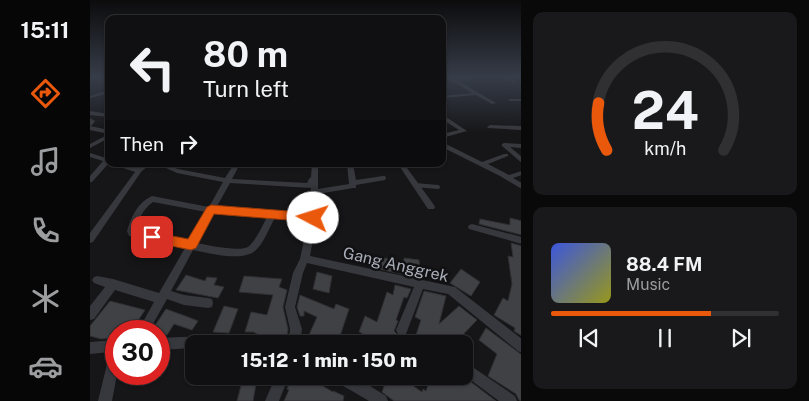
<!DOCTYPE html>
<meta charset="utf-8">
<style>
body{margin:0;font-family:"Public Sans",sans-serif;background:#19191b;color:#f1f3f6;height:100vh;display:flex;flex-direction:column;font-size:19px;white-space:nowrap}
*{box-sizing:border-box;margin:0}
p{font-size:16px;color:#9c9d9f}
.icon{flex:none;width:28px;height:28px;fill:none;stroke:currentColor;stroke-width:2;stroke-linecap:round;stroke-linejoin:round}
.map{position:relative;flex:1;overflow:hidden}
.details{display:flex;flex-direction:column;gap:12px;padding:12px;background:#09090a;width:288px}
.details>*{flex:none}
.banner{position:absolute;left:15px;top:15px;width:341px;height:152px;border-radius:10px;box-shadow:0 1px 4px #0004,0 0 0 1px #303032;background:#101012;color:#f1f3f6;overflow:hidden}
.speed{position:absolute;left:15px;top:320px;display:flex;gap:10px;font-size:25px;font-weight:700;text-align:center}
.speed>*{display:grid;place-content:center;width:65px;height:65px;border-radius:50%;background:#101012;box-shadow:0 1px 4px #0004,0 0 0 1px #303032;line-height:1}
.speed .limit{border:8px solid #d22;background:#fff;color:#111}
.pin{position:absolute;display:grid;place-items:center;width:42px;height:42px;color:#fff;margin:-21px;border-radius:10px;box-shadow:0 2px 8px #0006}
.me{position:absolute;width:55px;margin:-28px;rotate:275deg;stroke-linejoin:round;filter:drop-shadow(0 0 4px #0008)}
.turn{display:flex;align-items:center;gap:18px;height:105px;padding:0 15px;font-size:22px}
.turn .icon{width:65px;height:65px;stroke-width:2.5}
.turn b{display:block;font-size:35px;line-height:42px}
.then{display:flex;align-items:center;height:48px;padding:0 15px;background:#0003;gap:10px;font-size:19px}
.details .tile{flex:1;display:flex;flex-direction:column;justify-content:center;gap:8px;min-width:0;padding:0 18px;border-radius:10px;background:#19191b}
.details .dial{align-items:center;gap:0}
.dial svg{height:130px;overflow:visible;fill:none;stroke:#303032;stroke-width:7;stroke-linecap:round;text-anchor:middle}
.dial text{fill:#f1f3f6;stroke:none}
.song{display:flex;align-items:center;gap:15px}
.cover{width:60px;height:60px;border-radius:8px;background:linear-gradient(135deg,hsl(230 70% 55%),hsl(60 70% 35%))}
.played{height:5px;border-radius:2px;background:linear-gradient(90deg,#ea580c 70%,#303032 70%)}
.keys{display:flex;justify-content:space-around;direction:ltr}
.trip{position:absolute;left:95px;top:335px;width:288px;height:50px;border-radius:10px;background:#101012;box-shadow:0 1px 4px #0004,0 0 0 1px #303032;font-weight:800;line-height:50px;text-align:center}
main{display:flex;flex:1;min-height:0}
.tabs{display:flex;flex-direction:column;width:90px;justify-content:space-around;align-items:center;background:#060607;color:#9c9d9f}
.tabs .icon{width:35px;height:35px}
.tabs .selected{color:#ea580c}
.tabs b{font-size:22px;color:#f1f3f6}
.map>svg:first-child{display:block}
.building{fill:#404145;stroke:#303034}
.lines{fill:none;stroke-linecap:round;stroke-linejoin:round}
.service{stroke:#37383d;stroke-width:4}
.minor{fill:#37383d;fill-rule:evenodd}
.route{fill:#ea580c;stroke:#983908}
.labels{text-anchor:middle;stroke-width:5;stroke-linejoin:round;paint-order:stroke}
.near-street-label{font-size:16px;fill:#a8adb8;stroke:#111113}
</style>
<main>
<nav class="tabs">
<b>15:11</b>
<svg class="icon selected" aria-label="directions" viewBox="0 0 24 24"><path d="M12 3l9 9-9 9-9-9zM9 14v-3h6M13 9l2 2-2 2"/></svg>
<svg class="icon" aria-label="music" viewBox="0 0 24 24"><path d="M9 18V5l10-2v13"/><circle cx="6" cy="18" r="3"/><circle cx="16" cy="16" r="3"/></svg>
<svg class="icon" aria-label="phone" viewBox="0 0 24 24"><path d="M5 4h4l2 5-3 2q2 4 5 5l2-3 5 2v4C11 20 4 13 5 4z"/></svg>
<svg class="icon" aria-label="climate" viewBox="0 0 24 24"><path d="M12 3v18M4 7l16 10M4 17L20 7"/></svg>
<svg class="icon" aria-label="car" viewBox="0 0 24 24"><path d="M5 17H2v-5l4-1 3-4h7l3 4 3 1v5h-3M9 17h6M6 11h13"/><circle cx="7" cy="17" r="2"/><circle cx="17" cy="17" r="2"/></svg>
</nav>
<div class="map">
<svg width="432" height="401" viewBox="0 0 432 401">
<rect width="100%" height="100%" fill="#161618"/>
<!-- building -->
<g class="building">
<polygon points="420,218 432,221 432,235 389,224 390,219 420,225"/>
<polygon points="421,243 432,246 432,336 424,331 425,328 404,315 413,298 418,301 422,284 418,256 423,257"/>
<polygon points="285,256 314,262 314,258 329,260 331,278 284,268"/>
<polygon points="371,269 390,282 381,296 360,283"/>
<polygon points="227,272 242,276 239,293 223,289"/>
<polygon points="96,275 115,281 117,277 127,278 124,285 134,287 128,298 86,290"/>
<polygon points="154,276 192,279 189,287 197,290 193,307 198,329 196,344 174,340 172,336 163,332 155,332 161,312 177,315 183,295 149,292"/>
<polygon points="305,285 321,289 317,298 314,297 306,320 308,321 304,331 311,338 315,336 324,341 331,320 325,317 334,291 356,296 349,324 369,306 387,320 364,344 268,344 272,333 269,332 275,316 287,322 297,292 303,295"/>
<polygon points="210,295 244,309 246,304 259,309 250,336 266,344 215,344 227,317 214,311 214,316 210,316 207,307"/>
<polygon points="20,301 55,310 41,331 26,331 22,338 11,339 0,336 0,326"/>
<polygon points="134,306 148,309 139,333 123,332"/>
<polygon points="76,309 98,317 108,321 102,330 84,324 77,335 62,330"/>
<polygon points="396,328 432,355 432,401 429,400 426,394 398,376 407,354 389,340"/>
<polygon points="203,376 214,376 224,382 224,381 243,392 243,391 254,396 253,401 194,401 199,390 197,389"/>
<polygon points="298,376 309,376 332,392 333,389 336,391 341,376 352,376 363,383 364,376 373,376 406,401 304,401 292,392"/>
<polygon points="152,382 166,384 163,401 147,401"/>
</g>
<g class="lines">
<!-- service -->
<polyline class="service" points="325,185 348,187"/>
<!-- minor -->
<g class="minor">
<polygon points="352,77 378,79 379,80 377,81 367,80 406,103 402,104 386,95 352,98 352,96 382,93 361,80 352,79"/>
<polygon points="415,77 420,77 426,82 423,83"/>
<polygon points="19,90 19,93 0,98 0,96"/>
<rect x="419" y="99" width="13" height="2"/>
<polygon points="0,111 19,114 19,117 0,115"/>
<polygon points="352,117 356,117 377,131 352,138 352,134 369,130 352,119"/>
<polygon points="0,118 5,121 2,125 0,126"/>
<polygon points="400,125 432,126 432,130 398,128 397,127"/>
<polygon points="0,126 19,130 19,134 0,130"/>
<polygon points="19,134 19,138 0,148 0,144"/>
<polygon points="352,142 392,162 414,154 418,154 418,156 398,164 419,175 432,171 432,175 423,178 432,183 432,189 410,176 352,147"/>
<polygon points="414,143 432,144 432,148 420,147 432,157 432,163 412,146 412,144"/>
<polygon points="0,153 16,158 19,156 19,163 2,182 0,182 0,176 13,161 0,157"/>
<polygon points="23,164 32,164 48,168 53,164 60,164 51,172 3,242 0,243 0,233 45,172 24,165"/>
<path d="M 79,164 L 85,164 L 83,167 L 88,169 L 135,178 L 144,164 L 150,164 L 142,179 L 217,183 L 219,179 L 221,177 L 222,164 L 228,164 L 228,189 L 259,184 L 257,164 L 263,164 L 266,180 L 293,176 L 295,176 L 296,178 L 295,180 L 266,185 L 266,188 L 263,188 L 228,194 L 227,218 L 220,256 L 365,287 L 432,339 L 432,353 L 428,351 L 358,294 L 333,289 L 316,334 L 312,336 L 308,334 L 306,330 L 324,287 L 217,263 L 213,273 L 205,307 L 212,329 L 210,344 L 198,344 L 200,329 L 195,307 L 203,273 L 210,259 L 218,221 L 185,218 C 179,228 174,243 165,251 C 152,262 118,253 103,250 L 81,291 L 94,295 L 118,298 L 122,299 L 123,303 L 122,307 L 118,308 L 94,305 L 77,299 L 59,331 L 48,331 L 64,302 L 25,290 L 4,319 L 0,320 L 0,306 L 15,287 L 4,283 L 2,280 L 4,277 L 7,276 L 23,279 L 69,293 L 95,248 L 39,236 L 37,231 C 41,217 48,202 62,196 L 119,207 L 133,182 L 87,173 L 76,168 ZM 140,183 L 221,188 L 219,215 L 126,208 ZM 63,202 L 116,212 L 99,242 L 45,231 C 48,220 53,209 63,202 ZM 123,213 L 177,217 C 173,225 165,242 158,247 C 149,252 117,245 107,243 Z"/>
<polygon points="308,164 314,164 344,205 345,207 344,209 338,209"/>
<polygon points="382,224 432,237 432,244 379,229 378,227 379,225"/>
<polygon points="163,334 172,340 174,344 104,344 104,348 69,350 69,338"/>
<polygon points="26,340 27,374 22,401 8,401 20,352 0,354 0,342"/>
<polygon points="374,362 378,364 425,396 427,401 409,401 374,375"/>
<polygon points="186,376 199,376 189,401 175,401"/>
<polygon points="240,376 260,376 272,381 296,396 298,401 279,401 262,391 242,380"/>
</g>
</g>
<!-- sky -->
<linearGradient id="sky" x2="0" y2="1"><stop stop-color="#0c0c0d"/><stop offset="0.58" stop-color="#363c48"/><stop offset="1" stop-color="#363c48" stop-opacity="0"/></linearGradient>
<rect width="432" height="133" fill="url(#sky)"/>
<!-- route -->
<polygon class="route" points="121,205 223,213 228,215 229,218 228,221 223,222 124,214 106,248 101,250 57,241 56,237 57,234 62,232 98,239 117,207"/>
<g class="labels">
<!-- near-street labels -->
<g class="near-street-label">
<text transform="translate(306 264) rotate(13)" y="6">Gang Anggrek</text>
</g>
</g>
</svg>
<div class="speed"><div class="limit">30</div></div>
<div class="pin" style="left:62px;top:237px;background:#d93025"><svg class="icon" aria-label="arrive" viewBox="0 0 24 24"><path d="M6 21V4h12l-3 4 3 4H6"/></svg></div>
<svg class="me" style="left:223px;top:218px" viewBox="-20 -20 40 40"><circle r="19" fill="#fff"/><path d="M0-13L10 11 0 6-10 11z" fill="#ea580c"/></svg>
<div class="trip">15:12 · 1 min · 150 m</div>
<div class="banner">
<div class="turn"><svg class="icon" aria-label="left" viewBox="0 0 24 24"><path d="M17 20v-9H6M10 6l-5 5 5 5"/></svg><div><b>80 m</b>Turn left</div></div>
<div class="then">Then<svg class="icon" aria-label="right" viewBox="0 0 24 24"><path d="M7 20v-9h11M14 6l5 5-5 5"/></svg></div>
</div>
</div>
<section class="details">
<div class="tile dial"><svg viewBox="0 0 100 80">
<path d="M14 69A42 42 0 1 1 86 69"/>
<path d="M14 69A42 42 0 0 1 9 40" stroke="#ea580c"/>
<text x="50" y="56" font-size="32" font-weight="700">24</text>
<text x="50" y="72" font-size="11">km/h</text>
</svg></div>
<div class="tile">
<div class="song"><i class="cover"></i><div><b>88.4 FM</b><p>Music</p></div></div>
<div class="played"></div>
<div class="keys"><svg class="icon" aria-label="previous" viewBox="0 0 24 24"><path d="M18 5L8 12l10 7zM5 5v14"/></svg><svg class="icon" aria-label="pause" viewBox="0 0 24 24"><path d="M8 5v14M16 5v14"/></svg><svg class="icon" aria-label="next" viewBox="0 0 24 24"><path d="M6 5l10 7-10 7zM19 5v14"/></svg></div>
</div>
</section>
</main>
